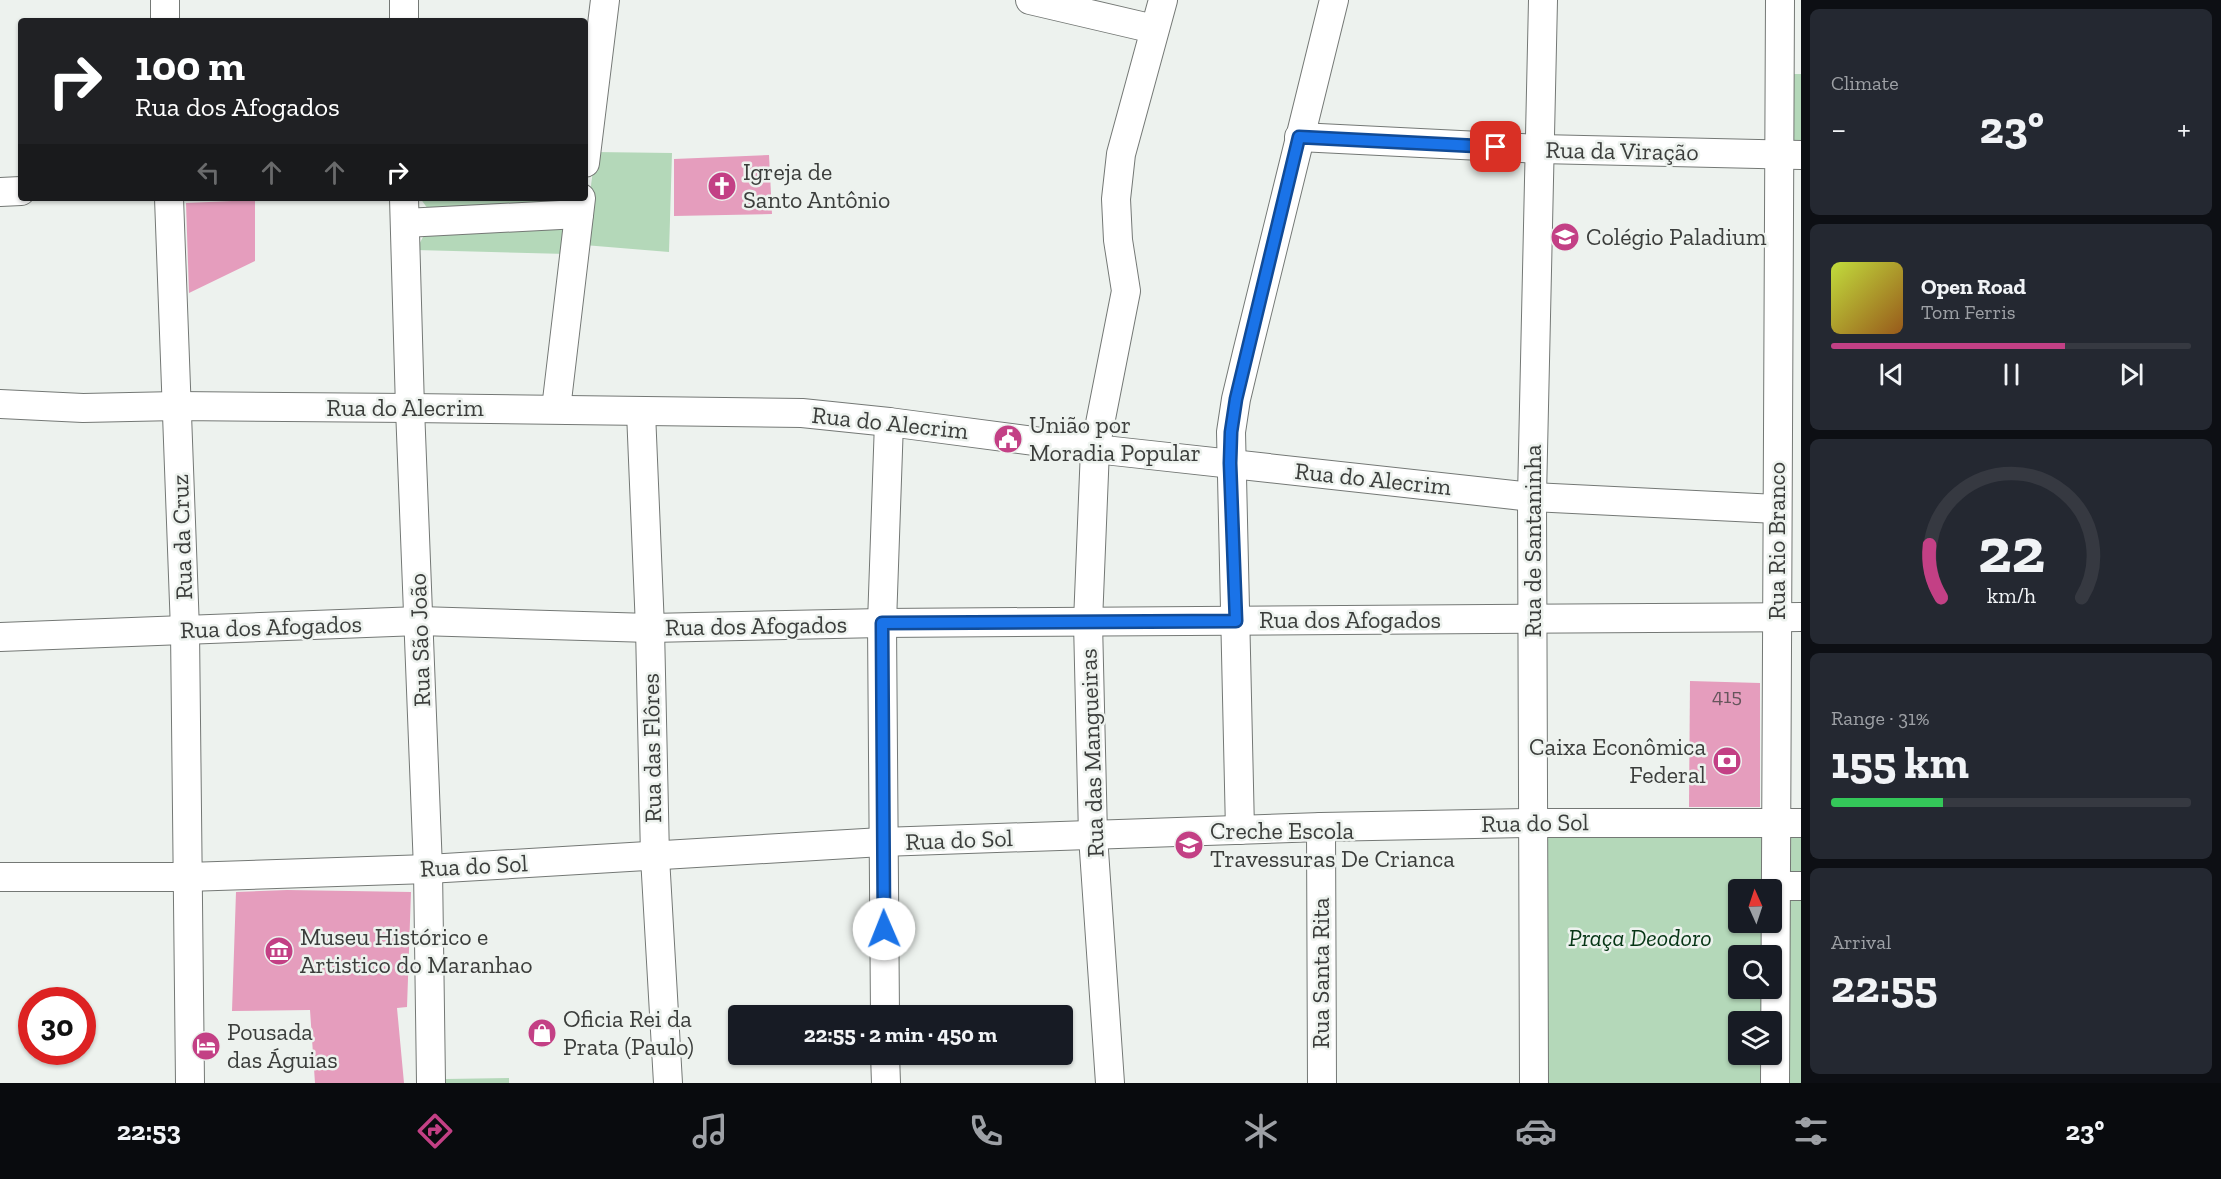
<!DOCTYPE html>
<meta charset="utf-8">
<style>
body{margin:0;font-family:"Zilla Slab",serif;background:#242831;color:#f1f3f6;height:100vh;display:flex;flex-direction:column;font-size:22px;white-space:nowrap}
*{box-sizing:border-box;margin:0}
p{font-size:20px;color:#9ea1a6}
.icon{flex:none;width:33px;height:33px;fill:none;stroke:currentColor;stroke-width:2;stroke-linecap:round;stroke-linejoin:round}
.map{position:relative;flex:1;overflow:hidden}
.sheet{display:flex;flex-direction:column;gap:9px;padding:9px;background:#0d0f14;width:420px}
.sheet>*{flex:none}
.top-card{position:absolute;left:18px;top:18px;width:570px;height:183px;border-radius:6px;box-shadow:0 2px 4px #0004;background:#202124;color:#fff;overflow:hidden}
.needle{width:39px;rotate:357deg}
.buttons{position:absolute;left:1728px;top:879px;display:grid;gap:12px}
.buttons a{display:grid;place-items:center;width:54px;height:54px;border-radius:6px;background:#171b24;box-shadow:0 2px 4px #0004;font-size:30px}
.speed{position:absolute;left:18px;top:987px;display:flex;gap:12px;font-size:30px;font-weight:700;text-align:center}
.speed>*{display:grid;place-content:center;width:78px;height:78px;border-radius:50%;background:#171b24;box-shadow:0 2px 4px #0004;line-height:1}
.speed .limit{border:9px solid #d22;background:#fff;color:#111}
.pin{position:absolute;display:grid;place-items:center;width:51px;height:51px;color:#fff;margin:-26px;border-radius:12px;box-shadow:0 3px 9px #0006}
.me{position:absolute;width:66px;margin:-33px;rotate:359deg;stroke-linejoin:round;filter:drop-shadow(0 0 4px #0008)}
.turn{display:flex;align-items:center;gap:21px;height:126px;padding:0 18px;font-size:27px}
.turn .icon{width:78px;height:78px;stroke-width:2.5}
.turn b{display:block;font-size:42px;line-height:51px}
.lanes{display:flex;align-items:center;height:57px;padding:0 18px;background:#0003;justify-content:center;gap:30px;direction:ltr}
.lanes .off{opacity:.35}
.big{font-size:45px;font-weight:700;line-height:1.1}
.sheet .tile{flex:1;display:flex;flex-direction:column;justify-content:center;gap:9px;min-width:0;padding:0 21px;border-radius:9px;background:#242831}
.sheet .dial{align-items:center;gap:0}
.dial svg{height:156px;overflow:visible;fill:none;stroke:#363941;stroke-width:7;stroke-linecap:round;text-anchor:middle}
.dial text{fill:#f1f3f6;stroke:none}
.song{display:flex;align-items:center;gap:18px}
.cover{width:72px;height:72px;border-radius:9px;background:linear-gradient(135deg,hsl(70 70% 55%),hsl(30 70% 35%))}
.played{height:6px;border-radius:3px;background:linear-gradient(90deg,#c34085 65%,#363941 65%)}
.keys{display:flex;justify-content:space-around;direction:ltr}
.heat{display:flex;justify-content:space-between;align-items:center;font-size:33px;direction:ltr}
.charge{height:9px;border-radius:4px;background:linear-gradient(90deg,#34c759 31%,#363941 0)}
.trip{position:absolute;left:728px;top:1005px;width:345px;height:60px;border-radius:6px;background:#171b24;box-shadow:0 2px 4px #0004;font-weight:700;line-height:60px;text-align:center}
.tabs{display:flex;height:96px;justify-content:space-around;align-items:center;background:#090b0e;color:#9ea1a6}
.tabs .icon{width:42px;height:42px}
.tabs .active{color:#c34085}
.tabs b{font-size:27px;color:#f1f3f6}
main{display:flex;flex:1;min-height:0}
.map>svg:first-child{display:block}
.green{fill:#b4d8b9;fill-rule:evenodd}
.building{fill:#e59dbd}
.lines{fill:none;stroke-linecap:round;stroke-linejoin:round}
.minor-casing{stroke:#747875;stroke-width:30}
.minor{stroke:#fff;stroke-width:28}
.route-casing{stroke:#114b97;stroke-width:15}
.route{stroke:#1a73e8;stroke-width:10}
.labels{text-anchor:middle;stroke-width:5;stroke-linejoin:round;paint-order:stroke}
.number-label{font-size:21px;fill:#66555c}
.street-label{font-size:24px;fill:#3b3d3b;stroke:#edf2ee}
.poi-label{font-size:24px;fill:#3b3d3b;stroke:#edf2ee;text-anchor:start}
.park-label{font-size:24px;font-style:italic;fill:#063515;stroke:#edf2ee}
</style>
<main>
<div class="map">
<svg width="1801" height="1083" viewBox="0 0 1801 1083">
<rect width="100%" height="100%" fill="#edf2ee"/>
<!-- green -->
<g class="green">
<polygon points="1794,74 1801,74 1801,142 1793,142"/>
<polygon points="595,152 672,153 669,252 584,245"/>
<polygon points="420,198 567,198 564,203 428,209"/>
<polygon points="560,227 567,232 567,254 416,250 423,237 431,231"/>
<path d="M 1801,834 L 1801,1083 L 1541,1083 L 1540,836 ZM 1738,890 L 1772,890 L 1772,922 L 1738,922 ZM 1738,956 L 1772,956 L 1772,988 L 1738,988 ZM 1738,1022 L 1772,1022 L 1772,1054 L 1738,1054 Z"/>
<polygon points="509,1078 509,1083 445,1083 445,1079"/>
</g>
<!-- building -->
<g class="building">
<polygon points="769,155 772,214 674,216 674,159"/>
<polygon points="255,200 255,261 189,293 186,203"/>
<polygon points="1690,681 1760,683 1760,807 1689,807"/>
<polygon points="287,890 411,892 407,1007 397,1008 404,1083 315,1083 310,1010 232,1011 236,892"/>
</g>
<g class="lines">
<!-- minor casing -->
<g class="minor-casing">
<g id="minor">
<polyline points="165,0 165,21"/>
<polyline points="404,0 404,21"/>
<polyline points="1030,0 1154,29"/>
<polyline points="1299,137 1540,149 1801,155"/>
<polyline points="585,163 605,0"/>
<polyline points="0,192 21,191"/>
<polyline points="169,198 185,630 190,1083"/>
<polyline points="404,198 410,408 428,869 431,1083"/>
<polyline points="405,223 579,214"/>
<polyline points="0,404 83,408 177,406 410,408 802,413 889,422 1095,449 1532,497 1777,509"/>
<polyline points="556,409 581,198"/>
<polyline points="641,412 650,628 655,857 668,1083"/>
<polyline points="0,637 419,621 650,628 882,623 1801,617"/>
<polyline points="1321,827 1322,1083"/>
<polyline points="1240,830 1231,432 1236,399 1247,353 1334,0"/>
<polyline points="0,877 187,877 428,869 882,842 1321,827 1532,823 1801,823"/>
<polyline points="1775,886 1801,886"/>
<polyline points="885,1016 882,623 889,422"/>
<polyline points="885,1054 886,1083"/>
<polyline points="1110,1083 1093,836 1088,622 1095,449 1126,291 1118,240 1116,199 1121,154 1163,0"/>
<polyline points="1534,1083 1532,497 1543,0"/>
<polyline points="1775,1083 1780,0"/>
</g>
</g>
<!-- minor -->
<use href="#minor" class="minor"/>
</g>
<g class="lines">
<!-- route casing -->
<g class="route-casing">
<polyline id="route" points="884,929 882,623 1236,621 1230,463 1231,432 1236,399 1299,137 1496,147"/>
</g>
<!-- route -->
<use href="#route" class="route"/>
</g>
<!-- icons -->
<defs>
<g id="church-disc" transform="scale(1.5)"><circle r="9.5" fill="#c34085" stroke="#edf2ee"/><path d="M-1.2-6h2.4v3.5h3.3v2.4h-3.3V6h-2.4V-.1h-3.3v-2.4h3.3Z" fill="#fff"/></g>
<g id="school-disc" transform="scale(1.5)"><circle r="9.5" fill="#c34085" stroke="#edf2ee"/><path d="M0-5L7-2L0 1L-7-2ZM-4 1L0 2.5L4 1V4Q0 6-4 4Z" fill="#fff"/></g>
<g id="civic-disc" transform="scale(1.5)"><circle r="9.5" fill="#c34085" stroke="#edf2ee"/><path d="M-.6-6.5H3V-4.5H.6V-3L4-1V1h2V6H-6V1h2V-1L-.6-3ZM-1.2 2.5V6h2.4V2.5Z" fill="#fff"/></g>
<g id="bank-disc" transform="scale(1.5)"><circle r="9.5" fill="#c34085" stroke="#edf2ee"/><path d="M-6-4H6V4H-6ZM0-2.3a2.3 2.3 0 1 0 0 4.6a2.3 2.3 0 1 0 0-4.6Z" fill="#fff"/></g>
<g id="museum-disc" transform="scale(1.5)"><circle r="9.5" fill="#c34085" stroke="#edf2ee"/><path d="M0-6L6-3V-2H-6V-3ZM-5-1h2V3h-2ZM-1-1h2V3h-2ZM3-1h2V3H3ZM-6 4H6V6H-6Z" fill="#fff"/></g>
<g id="shop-disc" transform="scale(1.5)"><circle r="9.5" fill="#c34085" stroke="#edf2ee"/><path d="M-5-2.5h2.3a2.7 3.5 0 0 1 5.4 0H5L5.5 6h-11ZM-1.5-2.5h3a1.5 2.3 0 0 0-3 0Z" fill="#fff"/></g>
<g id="hotel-disc" transform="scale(1.5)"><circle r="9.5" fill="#c34085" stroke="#edf2ee"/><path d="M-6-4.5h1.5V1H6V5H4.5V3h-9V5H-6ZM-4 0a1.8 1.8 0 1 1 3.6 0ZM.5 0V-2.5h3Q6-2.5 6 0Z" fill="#fff"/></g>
</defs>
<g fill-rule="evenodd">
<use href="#church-disc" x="722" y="186"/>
<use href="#school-disc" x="1565" y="237"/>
<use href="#civic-disc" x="1008" y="439"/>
<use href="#bank-disc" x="1727" y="761"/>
<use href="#school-disc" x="1189" y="845"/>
<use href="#museum-disc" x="279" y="951"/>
<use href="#shop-disc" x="542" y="1033"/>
<use href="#hotel-disc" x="206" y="1046"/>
</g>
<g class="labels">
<!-- number labels -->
<g class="number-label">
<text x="1727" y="703">415</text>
</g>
<!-- street labels -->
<g class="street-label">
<text transform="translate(1622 151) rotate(1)" y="8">Rua da Viração</text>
<text x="405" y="416">Rua do Alecrim</text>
<text transform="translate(890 423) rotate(6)" y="8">Rua do Alecrim</text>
<text transform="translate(1373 479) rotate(6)" y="8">Rua do Alecrim</text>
<text transform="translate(182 537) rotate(-92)" y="8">Rua da Cruz</text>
<text transform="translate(1533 541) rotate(-90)" y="8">Rua de Santaninha</text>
<text transform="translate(1777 541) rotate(-90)" y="8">Rua Rio Branco</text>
<text x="1350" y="628">Rua dos Afogados</text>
<text transform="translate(756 626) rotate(-1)" y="8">Rua dos Afogados</text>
<text transform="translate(271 627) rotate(-2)" y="8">Rua dos Afogados</text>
<text transform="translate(420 640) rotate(-92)" y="8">Rua São João</text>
<text transform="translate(652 748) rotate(-91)" y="8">Rua das Flôres</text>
<text transform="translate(1092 753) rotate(-92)" y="8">Rua das Mangueiras</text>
<text transform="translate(1535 823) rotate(-1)" y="8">Rua do Sol</text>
<text transform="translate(959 840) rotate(-2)" y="8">Rua do Sol</text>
<text transform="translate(474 866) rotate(-3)" y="8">Rua do Sol</text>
<text transform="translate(1321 973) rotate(-90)" y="8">Rua Santa Rita</text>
</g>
<!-- poi labels -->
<g class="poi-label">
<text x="743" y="180">Igreja de<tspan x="743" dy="28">Santo Antônio</tspan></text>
<text x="1586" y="245">Colégio Paladium</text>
<text x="1029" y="433">União por<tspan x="1029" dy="28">Moradia Popular</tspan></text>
<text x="1706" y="755" text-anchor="end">Caixa Econômica<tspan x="1706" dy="28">Federal</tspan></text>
<text x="1210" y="839">Creche Escola<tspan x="1210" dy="28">Travessuras De Crianca</tspan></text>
<text x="300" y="945">Museu Histórico e<tspan x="300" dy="28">Artistico do Maranhao</tspan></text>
<text x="563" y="1027">Oficia Rei da<tspan x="563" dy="28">Prata (Paulo)</tspan></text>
<text x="227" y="1040">Pousada<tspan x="227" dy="28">das Águias</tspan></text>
</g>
<!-- park labels -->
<g class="park-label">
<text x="1640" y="946">Praça Deodoro</text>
</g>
</g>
</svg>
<div class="buttons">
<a><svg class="needle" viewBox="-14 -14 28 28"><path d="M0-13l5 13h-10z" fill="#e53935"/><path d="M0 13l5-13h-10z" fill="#9ea1a6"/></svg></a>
<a><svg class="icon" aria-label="search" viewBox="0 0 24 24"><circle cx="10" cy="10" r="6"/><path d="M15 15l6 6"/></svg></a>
<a><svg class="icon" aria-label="layers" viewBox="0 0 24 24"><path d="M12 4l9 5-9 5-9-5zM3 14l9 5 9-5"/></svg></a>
</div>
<div class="speed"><div class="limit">30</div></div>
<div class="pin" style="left:1496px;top:147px;background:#d93025"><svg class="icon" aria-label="arrive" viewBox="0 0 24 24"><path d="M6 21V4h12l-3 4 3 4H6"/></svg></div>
<svg class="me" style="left:884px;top:929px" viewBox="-20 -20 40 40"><circle r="19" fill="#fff"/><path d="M0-13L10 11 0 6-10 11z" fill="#1a73e8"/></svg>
<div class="trip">22:55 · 2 min · 450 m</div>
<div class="top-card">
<div class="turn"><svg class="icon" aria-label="right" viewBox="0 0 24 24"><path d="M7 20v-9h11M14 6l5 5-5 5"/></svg><div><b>100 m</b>Rua dos Afogados</div></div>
<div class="lanes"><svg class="icon off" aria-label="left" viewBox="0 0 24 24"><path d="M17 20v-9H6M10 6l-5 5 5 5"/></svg><svg class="icon off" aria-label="ahead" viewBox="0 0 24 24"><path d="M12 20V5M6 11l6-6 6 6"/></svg><svg class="icon off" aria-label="ahead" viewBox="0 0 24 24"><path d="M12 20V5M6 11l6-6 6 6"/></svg><svg class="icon" aria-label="right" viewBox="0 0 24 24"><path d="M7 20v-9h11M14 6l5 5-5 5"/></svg></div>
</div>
</div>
<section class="sheet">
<div class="tile"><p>Climate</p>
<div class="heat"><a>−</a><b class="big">23°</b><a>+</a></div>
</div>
<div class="tile">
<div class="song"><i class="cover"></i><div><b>Open Road</b><p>Tom Ferris</p></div></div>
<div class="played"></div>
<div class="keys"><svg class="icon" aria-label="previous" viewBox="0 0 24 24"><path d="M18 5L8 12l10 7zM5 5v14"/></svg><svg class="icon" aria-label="pause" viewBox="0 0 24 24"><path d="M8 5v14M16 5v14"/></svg><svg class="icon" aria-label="next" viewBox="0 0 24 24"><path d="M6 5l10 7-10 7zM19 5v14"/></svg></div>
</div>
<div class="tile dial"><svg viewBox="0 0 100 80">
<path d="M14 69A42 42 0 1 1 86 69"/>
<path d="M14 69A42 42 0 0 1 8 42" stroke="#c34085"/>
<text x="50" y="56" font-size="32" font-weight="700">22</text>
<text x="50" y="72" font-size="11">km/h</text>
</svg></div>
<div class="tile"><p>Range · 31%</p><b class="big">155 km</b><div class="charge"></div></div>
<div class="tile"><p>Arrival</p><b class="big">22:55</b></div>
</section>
</main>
<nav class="tabs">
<b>22:53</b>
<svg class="icon active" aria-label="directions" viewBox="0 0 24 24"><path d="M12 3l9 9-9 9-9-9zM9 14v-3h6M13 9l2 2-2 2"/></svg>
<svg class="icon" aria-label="music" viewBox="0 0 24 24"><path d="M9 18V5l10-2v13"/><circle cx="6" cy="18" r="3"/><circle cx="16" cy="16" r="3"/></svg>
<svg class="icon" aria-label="phone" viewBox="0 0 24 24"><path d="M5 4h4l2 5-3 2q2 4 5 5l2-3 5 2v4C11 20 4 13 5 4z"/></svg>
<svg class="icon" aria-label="climate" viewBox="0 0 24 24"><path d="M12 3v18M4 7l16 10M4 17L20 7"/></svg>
<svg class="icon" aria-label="car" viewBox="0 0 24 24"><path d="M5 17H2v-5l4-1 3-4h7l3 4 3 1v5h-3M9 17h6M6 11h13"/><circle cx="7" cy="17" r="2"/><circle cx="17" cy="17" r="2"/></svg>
<svg class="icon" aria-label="filters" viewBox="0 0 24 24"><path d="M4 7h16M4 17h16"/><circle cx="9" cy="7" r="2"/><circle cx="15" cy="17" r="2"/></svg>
<b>23°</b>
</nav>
